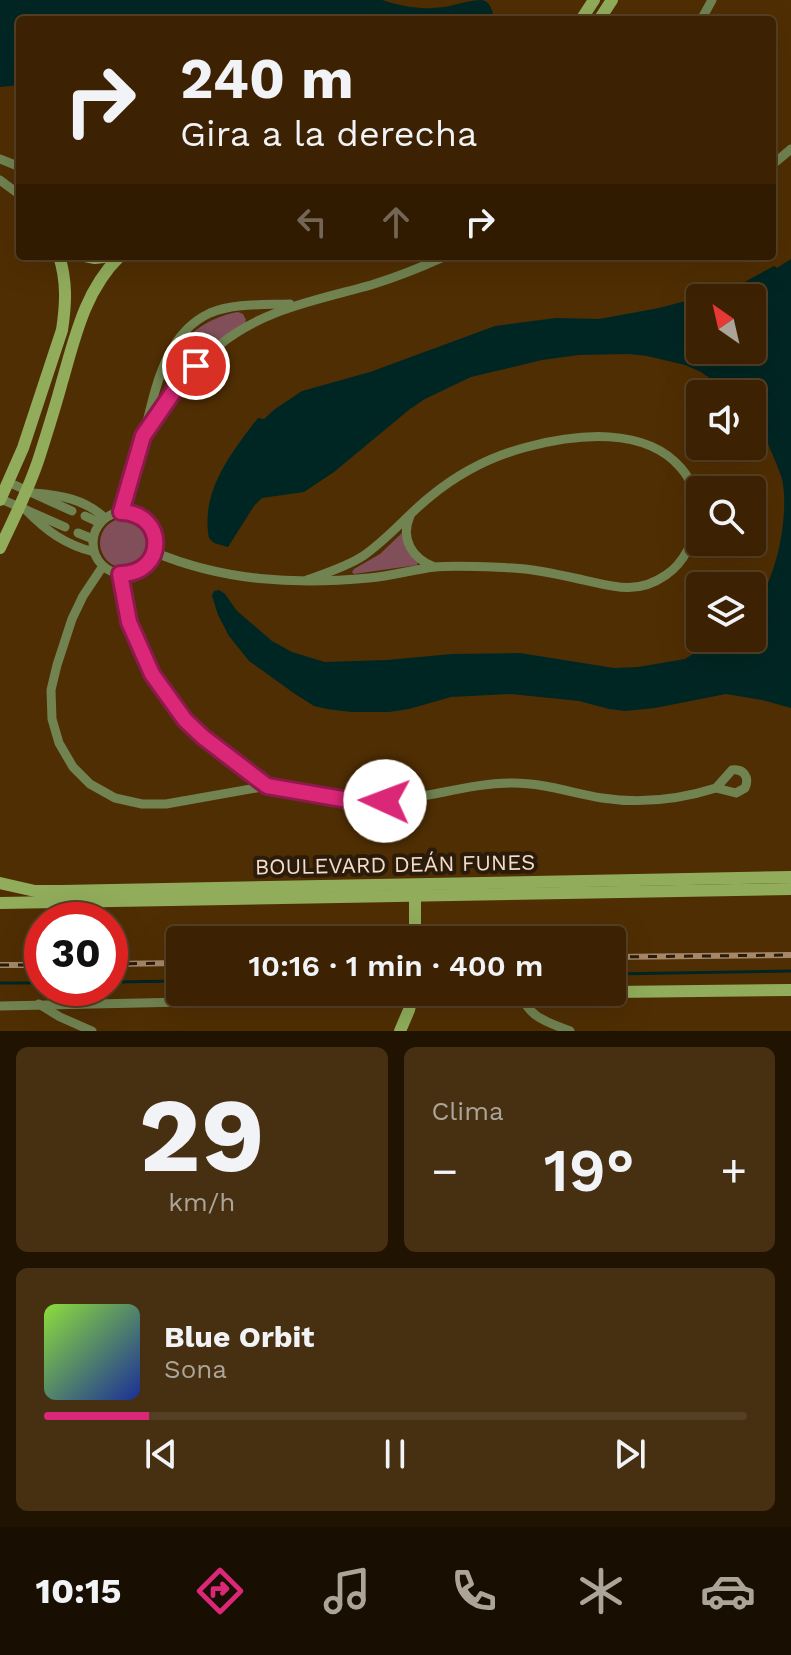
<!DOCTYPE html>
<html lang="es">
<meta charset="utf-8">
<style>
body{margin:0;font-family:"Work Sans",sans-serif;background:#472f11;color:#f1f3f6;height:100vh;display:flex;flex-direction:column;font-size:30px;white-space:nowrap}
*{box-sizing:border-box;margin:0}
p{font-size:26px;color:#aca499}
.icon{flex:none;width:44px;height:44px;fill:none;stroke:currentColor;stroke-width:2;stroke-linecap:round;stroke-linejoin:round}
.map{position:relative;height:1031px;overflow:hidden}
.sheet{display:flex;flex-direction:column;gap:16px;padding:16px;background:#211301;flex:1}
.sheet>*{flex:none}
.banner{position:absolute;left:16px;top:16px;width:760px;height:244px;border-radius:8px;box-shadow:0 8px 32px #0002,0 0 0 2px #553f24;background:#3c2202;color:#f1f3f6;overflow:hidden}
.needle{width:52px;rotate:326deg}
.controls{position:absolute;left:686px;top:284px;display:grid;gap:16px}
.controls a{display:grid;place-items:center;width:80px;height:80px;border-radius:8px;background:#3c2202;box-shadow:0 8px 32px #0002,0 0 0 2px #553f24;font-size:40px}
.speed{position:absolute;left:24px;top:902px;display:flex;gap:16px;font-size:40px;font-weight:700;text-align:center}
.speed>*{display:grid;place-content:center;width:104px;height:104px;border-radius:50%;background:#3c2202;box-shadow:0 8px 32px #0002,0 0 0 2px #553f24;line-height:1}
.speed .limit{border:12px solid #d22;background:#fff;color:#111}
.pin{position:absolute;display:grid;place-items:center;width:68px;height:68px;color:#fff;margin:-34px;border:4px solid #fff;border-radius:50%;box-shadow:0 2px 8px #0007}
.me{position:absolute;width:88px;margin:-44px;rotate:272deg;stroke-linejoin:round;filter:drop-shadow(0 0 6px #0008)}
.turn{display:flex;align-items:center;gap:28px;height:168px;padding:0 32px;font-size:36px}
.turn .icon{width:104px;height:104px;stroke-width:2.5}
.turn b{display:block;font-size:56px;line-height:68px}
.lanes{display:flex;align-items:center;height:76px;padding:0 32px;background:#0003;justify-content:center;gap:40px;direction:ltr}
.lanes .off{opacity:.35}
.big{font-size:60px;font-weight:600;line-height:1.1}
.sheet .widget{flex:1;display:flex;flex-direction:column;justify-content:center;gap:12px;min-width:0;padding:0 28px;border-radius:12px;background:#472f11}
.sheet .dial{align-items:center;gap:0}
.dial b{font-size:104px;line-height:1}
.song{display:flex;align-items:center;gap:24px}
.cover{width:96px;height:96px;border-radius:12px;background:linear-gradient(135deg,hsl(90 70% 55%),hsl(230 70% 35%))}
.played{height:8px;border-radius:4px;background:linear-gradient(90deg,#db2777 15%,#553f24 15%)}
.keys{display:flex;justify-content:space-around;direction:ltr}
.heat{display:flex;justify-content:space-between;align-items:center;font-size:44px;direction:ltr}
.sheet .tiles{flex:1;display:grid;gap:16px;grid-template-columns:1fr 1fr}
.widget:last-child{grid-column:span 2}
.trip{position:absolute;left:166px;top:926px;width:460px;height:80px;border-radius:8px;background:#3c2202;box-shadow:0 8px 32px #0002,0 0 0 2px #553f24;font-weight:600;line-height:80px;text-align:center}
.dock{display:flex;height:128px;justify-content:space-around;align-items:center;background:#180e01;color:#aca499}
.dock .icon{width:56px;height:56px}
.dock .selected{color:#db2777}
.dock b{font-size:36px;color:#f1f3f6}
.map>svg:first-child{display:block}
.green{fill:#814f5a}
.water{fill:#002623}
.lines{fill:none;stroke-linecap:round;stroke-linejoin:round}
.stream{stroke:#002623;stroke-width:3}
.street{stroke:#718351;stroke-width:9}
.secondary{stroke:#91ad5b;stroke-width:12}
.rail-casing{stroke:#a48869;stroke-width:6}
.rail{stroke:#2b1b0b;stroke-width:3;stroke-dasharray:9;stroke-linecap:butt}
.route-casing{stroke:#8e194d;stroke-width:20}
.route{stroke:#db2777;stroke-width:14}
.labels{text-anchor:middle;stroke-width:8;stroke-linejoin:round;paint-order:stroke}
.street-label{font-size:22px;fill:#f3ddc9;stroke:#2b1b0b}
</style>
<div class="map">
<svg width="791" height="1031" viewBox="0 0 791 1031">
<rect width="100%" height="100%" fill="#502e03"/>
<!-- green -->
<g class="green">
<path d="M 238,312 L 243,314 L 246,320 L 244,326 L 182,376 L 173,371 C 173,338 209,317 238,312 Z"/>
<circle cx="125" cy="543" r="25"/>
<polygon points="402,533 405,535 418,562 417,565 354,574 352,572 354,569 380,554"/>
</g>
<!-- water -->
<g class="water">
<path d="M 0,0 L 382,0 C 403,7 423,10 444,7 C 456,5 470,0 482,0 C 491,2 493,12 494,20 L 20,20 L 20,85 L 0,87 Z"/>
<path d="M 791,259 L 791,708 L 762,700 L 726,694 L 655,708 L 625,711 L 609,709 L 579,701 L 511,694 L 451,697 L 409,709 L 389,712 L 351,712 L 327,709 L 314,706 L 295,694 L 249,661 L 229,636 L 218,615 L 212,596 L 214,591 L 219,590 L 225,594 L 237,611 L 272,641 L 292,652 L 325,662 L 387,660 L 452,654 L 520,653 L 614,668 L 638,667 L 685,659 L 718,638 L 752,638 L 752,607 C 777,586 791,506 781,476 C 776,462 770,448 764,435 C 761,429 756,424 754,419 C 750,412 752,402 752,394 L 731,394 L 701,372 L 685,365 L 647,356 L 628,354 L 579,355 L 542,360 L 471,377 L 425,399 L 410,409 L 334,472 L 304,492 L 262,498 L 254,506 L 228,547 L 214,543 L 209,538 C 200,492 231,453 258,418 L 264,419 L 275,409 L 302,391 L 370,372 L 495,326 L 556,318 L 599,319 L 659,308 L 697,298 L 700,299 L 700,350 L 752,350 L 752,298 L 709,298 L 728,291 L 774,266 L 777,268 Z"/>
</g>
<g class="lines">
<!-- stream -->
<g class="stream">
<polyline points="612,974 791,971"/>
<polyline points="110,982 180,981"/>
<polyline points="0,983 42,983"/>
</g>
<!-- street -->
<g class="street">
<polyline points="701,20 712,0"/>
<polyline points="0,159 20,167"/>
<polyline points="772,165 791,149"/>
<polyline points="0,180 20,195"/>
<path d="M 143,436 C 165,404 186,371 218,346 C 263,309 317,300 371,285 C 397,277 422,267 446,256"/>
<polyline points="8,482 72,511"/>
<path d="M 33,493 C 61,495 84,499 105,518"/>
<polyline points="1,499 65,527"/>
<path d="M 26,510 C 46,531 66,545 94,552"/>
<circle cx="124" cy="543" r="31"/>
<path d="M 121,512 C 128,486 137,460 144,434 C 155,391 164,334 210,313 C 234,303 264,305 290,304"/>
<polyline points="85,516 100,523"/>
<path d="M 410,516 C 400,539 412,558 434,567"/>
<polyline points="78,533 93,539"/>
<path d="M 154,552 C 223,581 295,585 369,578 C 391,576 412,570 434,567 C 460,565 487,567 513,568 C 535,569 557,574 579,579 C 611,586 636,596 666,575 C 684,563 695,540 697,518 C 698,500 693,482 681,468 C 645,426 576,434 527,447 C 492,456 459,473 431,496 C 407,515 388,539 363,556 C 346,567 326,573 307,580"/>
<polyline points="103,566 83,596 72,619 57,665 51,690 52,719 59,743 73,767 90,784 115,798 142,804 166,804 267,786"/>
<path d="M 120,574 C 123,590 125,606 129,622 C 145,679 182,721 228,756 C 240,765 253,779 267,785 C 273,789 283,789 291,790 C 322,796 354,803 387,801 C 430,798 469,783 513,783 C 544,783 572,793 602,798 C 642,804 678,800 716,788"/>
<path d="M 732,770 C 743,768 750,777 745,788 L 736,793 L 716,788 Z"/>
<path d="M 521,993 C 528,1018 548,1022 570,1031"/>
<polyline points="39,1004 60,1017 92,1031"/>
<polyline points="0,1006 413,997"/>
</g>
<!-- secondary -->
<g class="secondary">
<polyline points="581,20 594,0"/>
<polyline points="599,20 612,0"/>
<polyline points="85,256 95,258 112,256"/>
<path d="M 0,500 L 23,448 L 62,330 C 66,304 67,281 59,256"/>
<path d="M 0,548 C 14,518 29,489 39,458 C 47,433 55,408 62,382 C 75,337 85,290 120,256"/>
<polyline points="0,883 35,891 61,891 791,877"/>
<polyline points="0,903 791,889"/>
<polyline points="415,940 415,890"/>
<polyline points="612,992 791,990"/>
<polyline points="413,997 601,992"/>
<polyline points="400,1031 409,1010 413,993"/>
</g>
<!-- rail casing -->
<g class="rail-casing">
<g id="rail">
<polyline points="612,957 791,955"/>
<polyline points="110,964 180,963"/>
<polyline points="0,965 42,965"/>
</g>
</g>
<!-- rail -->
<use href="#rail" class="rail"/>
</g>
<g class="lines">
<!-- route casing -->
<g class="route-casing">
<path id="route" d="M 196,366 L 176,388 L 143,436 L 121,512 C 167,513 167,574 120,574 L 129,622 L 152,674 L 185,720 L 203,737 L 267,786 L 354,801 L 385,801"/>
</g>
<!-- route -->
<use href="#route" class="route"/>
</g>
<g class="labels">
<!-- street labels -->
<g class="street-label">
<text transform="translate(395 864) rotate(-1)" y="8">BOULEVARD DEÁN FUNES</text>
</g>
</g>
</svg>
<div class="controls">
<a><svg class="needle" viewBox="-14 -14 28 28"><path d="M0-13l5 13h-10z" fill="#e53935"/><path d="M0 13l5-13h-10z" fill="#aca499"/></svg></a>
<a><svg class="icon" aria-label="sound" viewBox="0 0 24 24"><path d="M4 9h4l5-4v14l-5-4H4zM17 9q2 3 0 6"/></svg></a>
<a><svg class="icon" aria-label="search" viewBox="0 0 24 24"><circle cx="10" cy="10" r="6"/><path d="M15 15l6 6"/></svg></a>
<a><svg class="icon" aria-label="layers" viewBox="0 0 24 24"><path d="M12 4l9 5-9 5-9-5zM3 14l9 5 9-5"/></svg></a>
</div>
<div class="speed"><div class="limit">30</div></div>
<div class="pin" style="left:196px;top:366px;background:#d93025"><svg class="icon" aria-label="arrive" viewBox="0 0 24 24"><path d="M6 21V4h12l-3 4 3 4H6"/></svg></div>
<svg class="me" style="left:385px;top:801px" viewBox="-20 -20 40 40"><circle r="19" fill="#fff"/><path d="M0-13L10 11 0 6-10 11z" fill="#db2777"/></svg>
<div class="trip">10:16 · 1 min · 400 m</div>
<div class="banner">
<div class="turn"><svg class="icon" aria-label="right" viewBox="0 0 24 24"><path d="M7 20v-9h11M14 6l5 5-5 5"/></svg><div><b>240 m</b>Gira a la derecha</div></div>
<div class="lanes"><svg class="icon off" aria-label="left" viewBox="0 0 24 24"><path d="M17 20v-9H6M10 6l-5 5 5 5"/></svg><svg class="icon off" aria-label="ahead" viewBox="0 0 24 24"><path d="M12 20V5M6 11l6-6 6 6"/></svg><svg class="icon" aria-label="right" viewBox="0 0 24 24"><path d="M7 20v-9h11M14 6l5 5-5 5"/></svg></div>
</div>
</div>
<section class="sheet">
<div class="tiles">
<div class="widget dial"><b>29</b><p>km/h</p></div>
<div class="widget"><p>Clima</p>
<div class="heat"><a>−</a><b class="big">19°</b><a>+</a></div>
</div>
<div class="widget">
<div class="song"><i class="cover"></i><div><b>Blue Orbit</b><p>Sona</p></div></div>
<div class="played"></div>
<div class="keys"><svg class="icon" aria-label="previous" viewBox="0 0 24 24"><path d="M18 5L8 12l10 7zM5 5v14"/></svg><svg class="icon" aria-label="pause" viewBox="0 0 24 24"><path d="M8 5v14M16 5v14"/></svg><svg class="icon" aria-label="next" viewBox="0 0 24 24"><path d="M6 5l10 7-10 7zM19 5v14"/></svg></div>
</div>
</div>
</section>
<nav class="dock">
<b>10:15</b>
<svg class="icon selected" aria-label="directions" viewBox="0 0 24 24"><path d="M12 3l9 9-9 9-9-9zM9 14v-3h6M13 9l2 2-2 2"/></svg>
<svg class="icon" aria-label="music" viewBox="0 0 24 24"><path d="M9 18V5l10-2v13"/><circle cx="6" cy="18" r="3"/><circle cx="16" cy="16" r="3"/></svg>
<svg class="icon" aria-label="phone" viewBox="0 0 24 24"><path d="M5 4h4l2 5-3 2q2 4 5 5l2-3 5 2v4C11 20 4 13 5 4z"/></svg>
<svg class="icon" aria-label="climate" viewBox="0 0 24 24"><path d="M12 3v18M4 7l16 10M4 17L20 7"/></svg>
<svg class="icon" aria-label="car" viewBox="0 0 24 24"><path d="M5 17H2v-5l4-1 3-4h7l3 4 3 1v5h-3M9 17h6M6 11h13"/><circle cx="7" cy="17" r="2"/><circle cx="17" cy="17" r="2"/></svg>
</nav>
